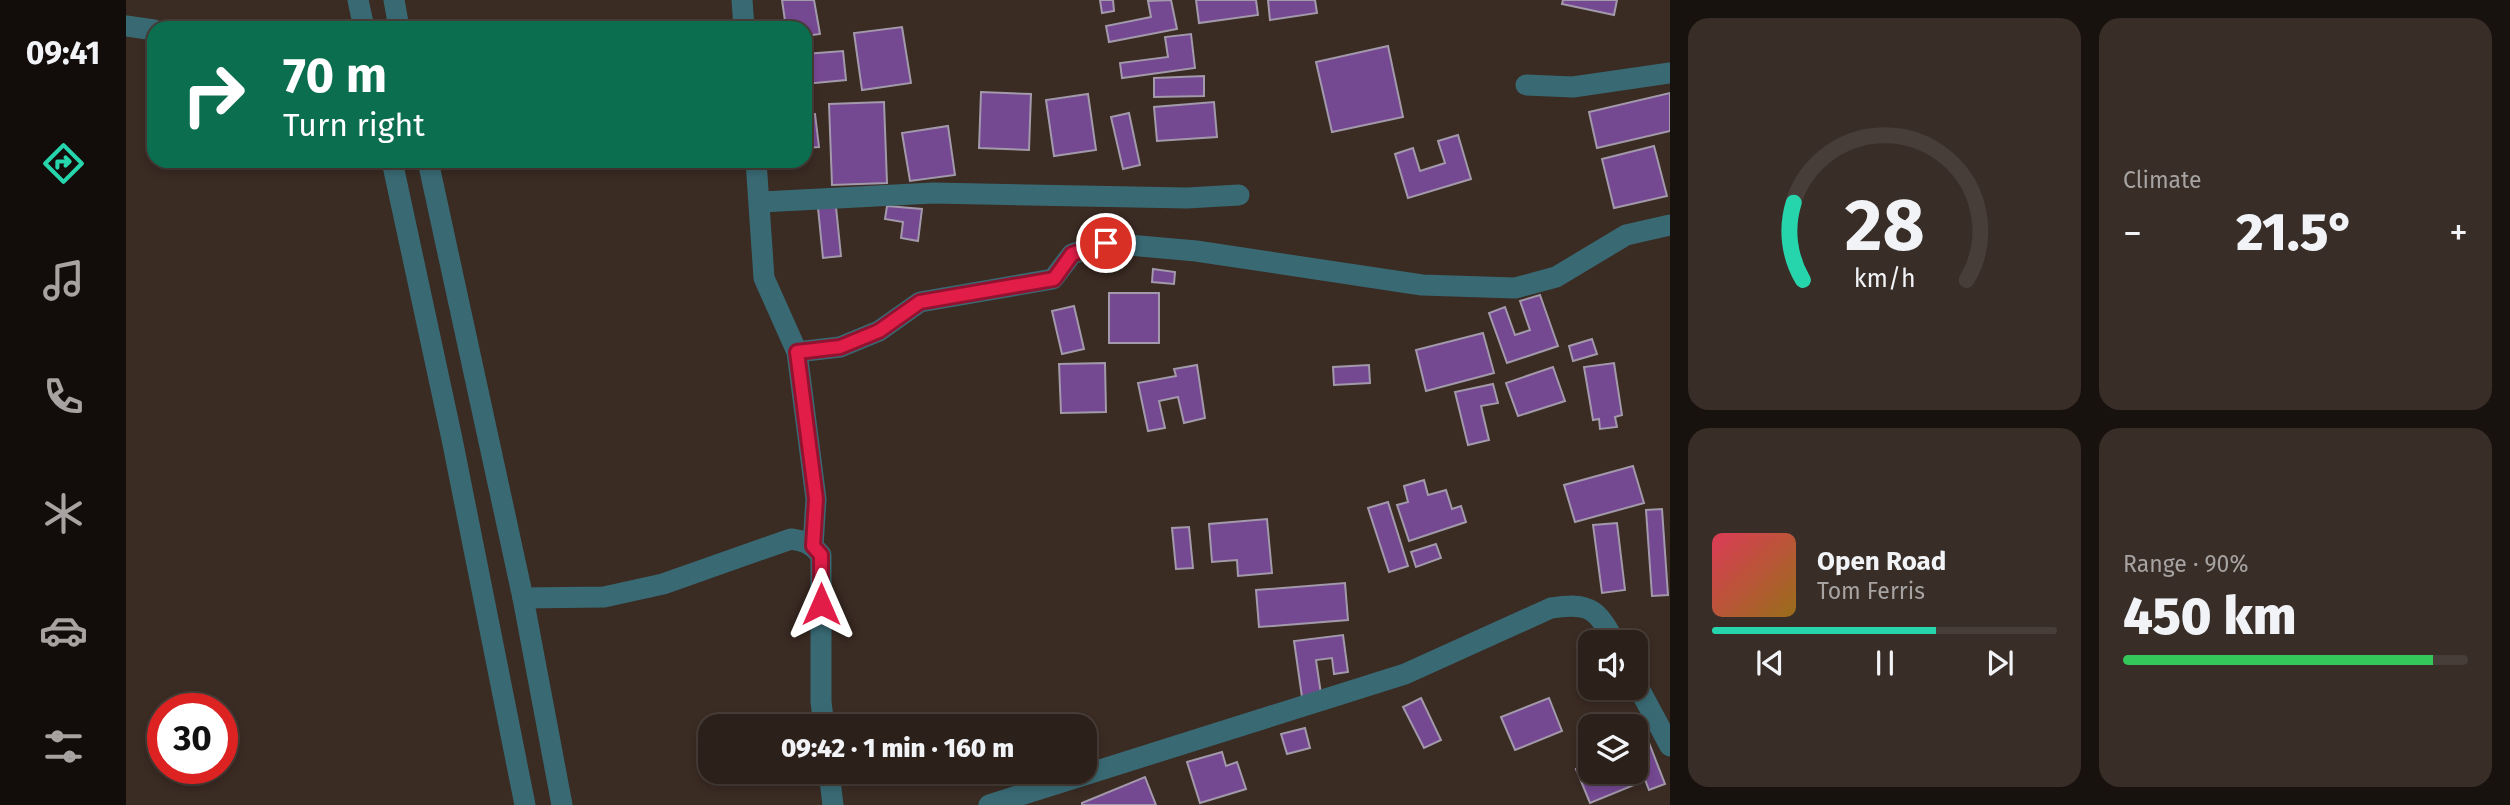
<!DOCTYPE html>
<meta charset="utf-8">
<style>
body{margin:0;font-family:"Fira Sans",sans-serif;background:#382d27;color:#f1f3f6;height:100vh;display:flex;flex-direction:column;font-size:26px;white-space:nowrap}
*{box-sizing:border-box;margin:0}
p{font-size:23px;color:#a6a3a2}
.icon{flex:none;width:38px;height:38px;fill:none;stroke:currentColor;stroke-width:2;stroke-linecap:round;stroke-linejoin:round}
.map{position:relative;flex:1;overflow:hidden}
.side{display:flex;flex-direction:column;gap:18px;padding:18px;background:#18120e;width:840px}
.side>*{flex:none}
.top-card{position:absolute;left:21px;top:21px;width:665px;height:147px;border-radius:21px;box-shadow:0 4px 10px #0003,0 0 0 2px #483e39;background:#0b6e4f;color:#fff;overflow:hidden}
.buttons{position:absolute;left:1452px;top:630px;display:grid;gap:14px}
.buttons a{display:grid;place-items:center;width:70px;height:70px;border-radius:14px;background:#2c201a;box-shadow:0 4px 10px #0003,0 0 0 2px #483e39;font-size:35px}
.speed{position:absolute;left:21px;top:693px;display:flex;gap:14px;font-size:35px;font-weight:700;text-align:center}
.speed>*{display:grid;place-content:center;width:91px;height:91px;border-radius:50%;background:#2c201a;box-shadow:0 4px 10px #0003,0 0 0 2px #483e39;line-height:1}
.speed .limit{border:10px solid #d22;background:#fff;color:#111}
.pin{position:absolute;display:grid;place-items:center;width:60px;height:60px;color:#fff;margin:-30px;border:4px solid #fff;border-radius:50%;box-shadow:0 2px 7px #0007}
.me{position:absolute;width:77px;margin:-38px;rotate:0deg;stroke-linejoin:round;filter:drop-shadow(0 0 5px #0008)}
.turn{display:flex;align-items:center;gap:24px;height:147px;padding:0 21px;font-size:32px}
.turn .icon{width:91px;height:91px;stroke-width:2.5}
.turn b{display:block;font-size:49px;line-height:60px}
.big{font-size:52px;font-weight:800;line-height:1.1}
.side .widget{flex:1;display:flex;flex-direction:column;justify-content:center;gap:10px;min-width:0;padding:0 24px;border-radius:21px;background:#382d27}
.side .dial{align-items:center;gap:0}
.dial svg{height:182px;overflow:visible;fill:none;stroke:#483e39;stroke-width:7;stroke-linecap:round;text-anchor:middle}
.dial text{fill:#f1f3f6;stroke:none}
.song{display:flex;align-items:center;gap:21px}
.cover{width:84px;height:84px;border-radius:10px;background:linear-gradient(135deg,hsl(350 70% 55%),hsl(40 70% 35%))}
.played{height:7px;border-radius:4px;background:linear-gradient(90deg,#27d5ad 65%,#483e39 65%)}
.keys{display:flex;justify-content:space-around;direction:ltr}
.heat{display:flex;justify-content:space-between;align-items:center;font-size:38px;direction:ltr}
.charge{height:10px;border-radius:5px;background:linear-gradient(90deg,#34c759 90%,#483e39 0)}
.side .tiles{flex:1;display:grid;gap:18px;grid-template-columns:repeat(2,1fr)}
.trip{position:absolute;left:572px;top:714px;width:399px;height:70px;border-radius:21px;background:#2c201a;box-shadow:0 4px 10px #0003,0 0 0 2px #483e39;font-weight:800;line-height:70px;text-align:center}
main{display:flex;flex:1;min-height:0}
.tabs{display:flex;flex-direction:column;width:126px;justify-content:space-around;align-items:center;background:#120d0a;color:#a6a3a2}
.tabs .icon{width:49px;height:49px}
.tabs .on{color:#27d5ad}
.tabs b{font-size:32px;color:#f1f3f6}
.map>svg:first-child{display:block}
.building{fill:#754892;stroke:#a299aa;stroke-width:2}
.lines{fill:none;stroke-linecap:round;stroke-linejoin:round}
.minor{stroke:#396a74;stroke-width:21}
.route-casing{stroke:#92132f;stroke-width:18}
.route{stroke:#e11d48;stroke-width:12}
</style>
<main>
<nav class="tabs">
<b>09:41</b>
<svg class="icon on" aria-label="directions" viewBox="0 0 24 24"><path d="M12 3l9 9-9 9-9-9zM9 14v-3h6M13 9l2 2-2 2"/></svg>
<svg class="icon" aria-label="music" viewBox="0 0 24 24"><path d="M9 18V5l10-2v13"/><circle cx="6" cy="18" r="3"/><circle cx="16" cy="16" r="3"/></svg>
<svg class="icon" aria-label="phone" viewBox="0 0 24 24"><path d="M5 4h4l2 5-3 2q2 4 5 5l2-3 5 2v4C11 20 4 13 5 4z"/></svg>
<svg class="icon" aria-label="climate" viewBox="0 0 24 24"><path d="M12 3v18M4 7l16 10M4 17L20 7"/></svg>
<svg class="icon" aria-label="car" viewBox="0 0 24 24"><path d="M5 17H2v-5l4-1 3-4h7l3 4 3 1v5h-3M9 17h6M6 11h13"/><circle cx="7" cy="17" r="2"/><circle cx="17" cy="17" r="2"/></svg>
<svg class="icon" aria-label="filters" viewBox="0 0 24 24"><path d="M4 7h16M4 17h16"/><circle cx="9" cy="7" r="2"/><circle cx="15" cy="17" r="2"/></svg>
</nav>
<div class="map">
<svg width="1544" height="805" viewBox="0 0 1544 805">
<rect width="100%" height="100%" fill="#3a2b23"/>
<!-- building -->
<g class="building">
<polygon points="656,0 688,0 694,34 679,36 679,28 660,28"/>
<polygon points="974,0 987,0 988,11 976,13"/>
<polygon points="1045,0 1051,29 983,42 980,26 1025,17 1022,1"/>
<polygon points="1070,0 1130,0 1132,15 1073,23"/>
<polygon points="1142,0 1189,0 1191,13 1144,20"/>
<polygon points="1437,0 1491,0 1488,15 1436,4"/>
<polygon points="776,27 785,83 736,90 728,33"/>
<polygon points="1065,34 1069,68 996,78 994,63 1042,57 1039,37"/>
<polygon points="1262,46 1277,117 1206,132 1190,62"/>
<polygon points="717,51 720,80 679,84 679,54"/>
<polygon points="1078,76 1078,96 1028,97 1028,78"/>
<polygon points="855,92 905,94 903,150 853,148"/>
<polygon points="1544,93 1544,131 1471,148 1463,112"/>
<polygon points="962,94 970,150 928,156 920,100"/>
<polygon points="758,102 761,183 706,185 703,104"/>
<polygon points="1088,102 1091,137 1031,141 1028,107"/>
<polygon points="1003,113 1014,165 997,169 985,117"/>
<polygon points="689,114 693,147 679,148 679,115"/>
<polygon points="822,126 829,175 784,181 776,133"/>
<polygon points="1332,135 1345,179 1282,198 1269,154 1287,148 1294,171 1319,163 1312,141"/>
<polygon points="1528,146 1541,196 1488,208 1476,159"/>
<polygon points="761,206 796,209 792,241 775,238 777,222 759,219"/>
<polygon points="710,207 715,256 697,258 692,208"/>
<polygon points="1027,269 1049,272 1048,284 1026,282"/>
<rect x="983" y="293" width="50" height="50"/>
<polygon points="1414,295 1432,346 1381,363 1363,313 1379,307 1389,335 1404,330 1394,301"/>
<polygon points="948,306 958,349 936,354 926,311"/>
<polygon points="1357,333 1368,373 1300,391 1290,350"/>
<polygon points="1466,339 1471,354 1447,361 1443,346"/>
<polygon points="979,363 980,412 935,413 933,364"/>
<polygon points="1488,363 1496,415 1489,417 1491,427 1474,429 1473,419 1467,420 1458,367"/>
<polygon points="1071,365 1079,418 1058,423 1052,397 1033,401 1039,428 1022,431 1012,383 1050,376 1048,369"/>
<polygon points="1243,365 1244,383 1208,385 1207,367"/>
<polygon points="1427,367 1439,401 1392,416 1380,383"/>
<polygon points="1367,384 1372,403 1355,406 1363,440 1342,445 1329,392"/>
<polygon points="1507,466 1518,503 1449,522 1438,485"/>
<polygon points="1298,480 1302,495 1320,490 1326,509 1335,506 1340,522 1283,541 1271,505 1282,502 1278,486"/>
<polygon points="1262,502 1282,566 1263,572 1242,508"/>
<polygon points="1536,509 1542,595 1526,596 1520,510"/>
<polygon points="1141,519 1146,573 1112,576 1111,560 1086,562 1083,524"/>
<polygon points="1491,523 1499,590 1476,593 1467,525"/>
<polygon points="1063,527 1067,568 1050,569 1046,528"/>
<polygon points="1310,544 1315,558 1290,567 1285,552"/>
<polygon points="1219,583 1222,620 1133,627 1130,590"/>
<polygon points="1217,635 1222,672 1208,674 1206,658 1190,660 1195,694 1176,697 1168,641"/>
<polygon points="1295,698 1315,740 1298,748 1277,707"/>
<polygon points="1423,698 1436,731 1389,750 1375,717"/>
<polygon points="1179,728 1184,748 1161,754 1155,734"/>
<polygon points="1520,735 1539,784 1523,790 1510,756 1510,738"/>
<polygon points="1096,752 1100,766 1111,762 1120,789 1074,803 1061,762"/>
<polygon points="1465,763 1465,772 1508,772 1513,783 1464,803 1450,769"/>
<polygon points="1019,777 1030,805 956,805 956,803"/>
</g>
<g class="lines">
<!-- minor -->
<g class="minor">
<polyline points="232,0 238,28"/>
<polyline points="268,0 273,28"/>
<polyline points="616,0 618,28"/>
<polyline points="0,26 28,30"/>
<polyline points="1400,85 1447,87 1544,73"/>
<polyline points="266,161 326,439 399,805"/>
<polyline points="302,161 397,598 436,805"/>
<polyline points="630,161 638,278 671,352 690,499 687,546"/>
<polyline points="634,202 807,193 1061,198 1113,195"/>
<polyline points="671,352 714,347 753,331 794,302 927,279 946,254 980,243 1070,251 1296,285 1389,288 1430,277 1500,235 1544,225"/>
<path d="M 397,598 L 478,597 L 537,584 L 665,539 C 678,541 686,544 695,555 L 695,702 L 698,726"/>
<polyline points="1510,683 1544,746"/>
<polyline points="703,772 707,805"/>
<path d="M 863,805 L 1279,674 L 1425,608 C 1464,602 1471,609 1489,642"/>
</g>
</g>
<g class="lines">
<!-- route casing -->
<g class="route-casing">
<polyline id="route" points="695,604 695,555 687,546 690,499 671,352 714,347 753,331 794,302 928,279 946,254 980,243"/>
</g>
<!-- route -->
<use href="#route" class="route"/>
</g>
</svg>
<div class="buttons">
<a><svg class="icon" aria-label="sound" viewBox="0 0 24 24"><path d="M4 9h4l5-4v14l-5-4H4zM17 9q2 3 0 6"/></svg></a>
<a><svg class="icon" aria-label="layers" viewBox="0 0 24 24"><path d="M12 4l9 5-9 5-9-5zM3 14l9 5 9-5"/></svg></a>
</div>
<div class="speed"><div class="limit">30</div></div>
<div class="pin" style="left:980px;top:243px;background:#d93025"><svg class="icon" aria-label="arrive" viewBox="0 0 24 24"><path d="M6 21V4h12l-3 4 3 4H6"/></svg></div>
<svg class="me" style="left:695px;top:604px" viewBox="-20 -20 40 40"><path d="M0-17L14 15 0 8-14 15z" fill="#e11d48" stroke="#fff" stroke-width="4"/></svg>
<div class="trip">09:42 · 1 min · 160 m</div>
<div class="top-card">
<div class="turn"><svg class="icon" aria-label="right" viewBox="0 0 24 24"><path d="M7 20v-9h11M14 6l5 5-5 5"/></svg><div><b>70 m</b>Turn right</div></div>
</div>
</div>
<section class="side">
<div class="tiles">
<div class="widget dial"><svg viewBox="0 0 100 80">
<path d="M14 69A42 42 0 1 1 86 69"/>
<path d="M14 69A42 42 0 0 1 10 35" stroke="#27d5ad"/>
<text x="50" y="56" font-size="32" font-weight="700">28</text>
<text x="50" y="72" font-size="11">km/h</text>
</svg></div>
<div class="widget"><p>Climate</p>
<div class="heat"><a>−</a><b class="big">21.5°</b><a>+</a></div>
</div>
<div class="widget">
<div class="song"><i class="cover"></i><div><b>Open Road</b><p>Tom Ferris</p></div></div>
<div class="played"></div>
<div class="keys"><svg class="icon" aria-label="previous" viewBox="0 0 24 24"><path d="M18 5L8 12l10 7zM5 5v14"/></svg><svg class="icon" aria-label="pause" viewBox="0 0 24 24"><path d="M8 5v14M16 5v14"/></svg><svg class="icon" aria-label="next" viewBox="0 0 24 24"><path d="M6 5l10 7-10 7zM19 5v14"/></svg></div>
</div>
<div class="widget"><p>Range · 90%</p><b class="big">450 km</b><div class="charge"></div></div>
</div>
</section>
</main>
